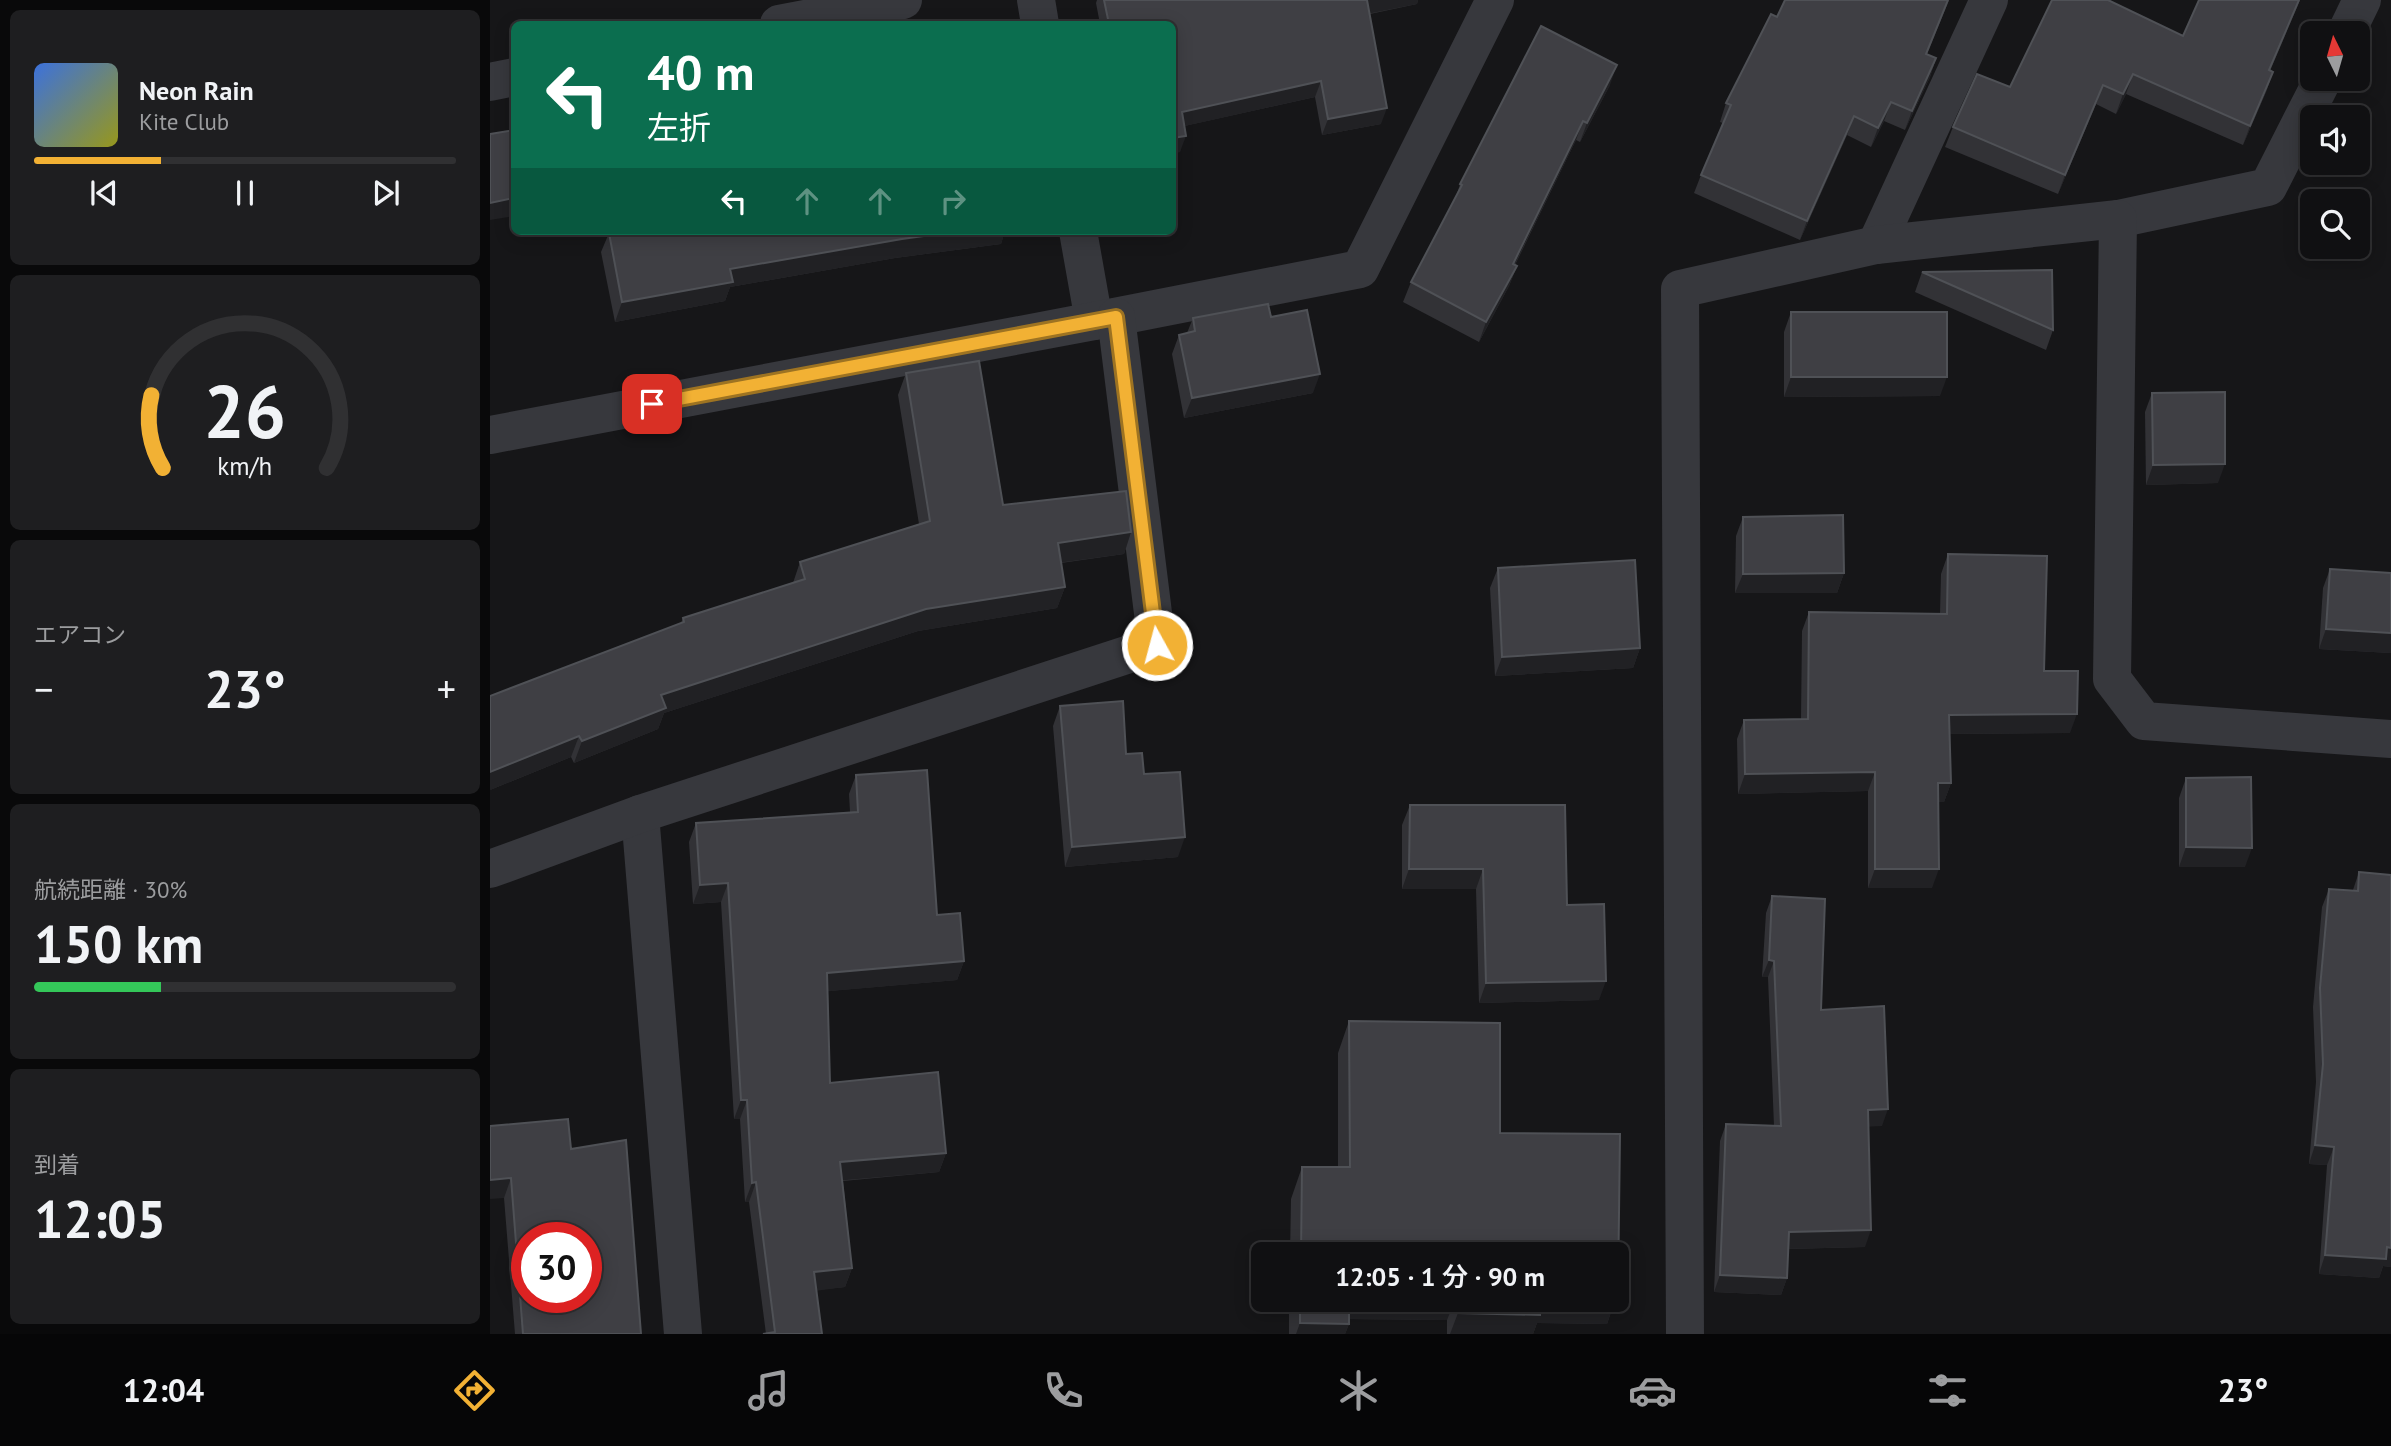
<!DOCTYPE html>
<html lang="ja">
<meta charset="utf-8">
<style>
body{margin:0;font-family:"PT Sans","Noto Sans JP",sans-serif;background:#1e1e20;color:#f1f3f6;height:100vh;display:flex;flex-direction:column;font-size:26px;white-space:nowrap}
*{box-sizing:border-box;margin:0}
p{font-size:23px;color:#9c9d9f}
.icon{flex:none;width:38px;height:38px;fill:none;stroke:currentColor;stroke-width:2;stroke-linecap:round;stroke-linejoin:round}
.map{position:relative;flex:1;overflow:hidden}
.side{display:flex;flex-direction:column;gap:10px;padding:10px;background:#09090a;width:490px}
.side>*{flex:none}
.guide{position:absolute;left:21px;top:21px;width:665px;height:214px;border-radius:10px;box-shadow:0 4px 18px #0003,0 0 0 2px #303032;background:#0b6e4f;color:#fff;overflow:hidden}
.needle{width:46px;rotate:355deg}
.controls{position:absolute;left:1810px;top:21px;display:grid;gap:14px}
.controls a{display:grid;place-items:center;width:70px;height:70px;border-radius:10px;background:#101012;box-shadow:0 4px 18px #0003,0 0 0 2px #303032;font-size:35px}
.speed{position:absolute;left:21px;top:1222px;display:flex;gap:14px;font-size:35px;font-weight:700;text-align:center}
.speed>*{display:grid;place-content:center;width:91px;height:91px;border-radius:50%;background:#101012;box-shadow:0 4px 18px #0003,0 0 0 2px #303032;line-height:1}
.speed .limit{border:10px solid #d22;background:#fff;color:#111}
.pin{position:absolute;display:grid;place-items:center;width:60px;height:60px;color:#fff;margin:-30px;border-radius:14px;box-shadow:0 4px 10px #0006}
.me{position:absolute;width:77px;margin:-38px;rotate:353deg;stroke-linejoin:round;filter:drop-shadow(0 0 5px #0008)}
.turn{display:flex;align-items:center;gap:24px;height:147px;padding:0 21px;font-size:32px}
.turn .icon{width:91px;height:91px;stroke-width:2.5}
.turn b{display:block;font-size:49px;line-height:60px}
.lanes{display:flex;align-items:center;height:66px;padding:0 21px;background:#0003;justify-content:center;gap:35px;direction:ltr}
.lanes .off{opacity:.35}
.big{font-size:52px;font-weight:600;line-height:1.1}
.side .widget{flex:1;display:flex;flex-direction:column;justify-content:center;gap:10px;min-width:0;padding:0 24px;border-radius:10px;background:#1e1e20}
.side .dial{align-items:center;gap:0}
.dial svg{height:182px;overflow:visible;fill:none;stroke:#303032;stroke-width:7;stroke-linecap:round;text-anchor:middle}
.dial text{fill:#f1f3f6;stroke:none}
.song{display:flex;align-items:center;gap:21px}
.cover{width:84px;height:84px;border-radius:10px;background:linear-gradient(135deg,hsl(220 70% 55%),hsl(60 70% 35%))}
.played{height:7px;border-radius:4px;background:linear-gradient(90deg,#f2b134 30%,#303032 30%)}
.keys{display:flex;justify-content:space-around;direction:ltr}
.heat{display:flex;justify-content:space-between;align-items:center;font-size:38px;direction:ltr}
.charge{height:10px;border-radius:5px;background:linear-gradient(90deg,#34c759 30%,#303032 0)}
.trip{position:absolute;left:761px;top:1242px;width:378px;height:70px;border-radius:10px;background:#101012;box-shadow:0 4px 18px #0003,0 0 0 2px #303032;font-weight:600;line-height:70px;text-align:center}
.dock{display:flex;height:112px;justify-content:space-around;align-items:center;background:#060607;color:#9c9d9f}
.dock .icon{width:49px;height:49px}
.dock .selected{color:#f2b134}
.dock b{font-size:32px;color:#f1f3f6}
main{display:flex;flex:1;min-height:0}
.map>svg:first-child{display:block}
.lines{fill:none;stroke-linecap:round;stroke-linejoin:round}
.street{stroke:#37383d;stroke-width:38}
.wall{fill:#323236}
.shaded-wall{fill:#212124}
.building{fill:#3f3f44;stroke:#4f5156;stroke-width:2;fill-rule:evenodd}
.route-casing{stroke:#9d7322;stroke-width:18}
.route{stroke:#f2b134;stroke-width:12}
</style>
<main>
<section class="side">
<div class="widget">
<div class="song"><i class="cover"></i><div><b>Neon Rain</b><p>Kite Club</p></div></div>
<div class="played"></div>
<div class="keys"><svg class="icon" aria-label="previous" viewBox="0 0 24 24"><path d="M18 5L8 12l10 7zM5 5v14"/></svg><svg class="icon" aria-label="pause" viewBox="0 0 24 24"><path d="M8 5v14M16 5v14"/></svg><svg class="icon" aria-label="next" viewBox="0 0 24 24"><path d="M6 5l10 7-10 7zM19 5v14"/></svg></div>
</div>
<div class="widget dial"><svg viewBox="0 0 100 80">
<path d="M14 69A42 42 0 1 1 86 69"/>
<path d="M14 69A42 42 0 0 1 9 37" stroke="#f2b134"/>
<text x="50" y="56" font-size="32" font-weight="700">26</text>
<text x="50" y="72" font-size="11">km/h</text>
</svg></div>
<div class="widget"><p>エアコン</p>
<div class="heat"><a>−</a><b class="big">23°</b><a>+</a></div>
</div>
<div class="widget"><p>航続距離 · 30%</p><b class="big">150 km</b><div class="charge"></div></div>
<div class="widget"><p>到着</p><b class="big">12:05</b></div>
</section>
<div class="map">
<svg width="1901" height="1334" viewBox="0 0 1901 1334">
<rect width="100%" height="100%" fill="#161618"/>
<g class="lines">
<!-- street -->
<g class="street">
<polyline points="546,0 550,24"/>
<polyline points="289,24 413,0"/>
<polyline points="1856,33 1872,0"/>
<polyline points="0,82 24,77"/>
<polyline points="1628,219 1778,187 1833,79"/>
<polyline points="588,231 604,321"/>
<polyline points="1386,245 1499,0"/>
<polyline points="0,435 604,321 870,269 1005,0"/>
<polyline points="150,814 193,1334"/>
<polyline points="0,869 150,814 667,645 626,317"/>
<polyline points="1195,1334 1190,289 1386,245 1628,219 1622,679 1654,721 1901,739"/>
</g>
</g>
<!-- wall -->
<g class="wall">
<polygon points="607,0 928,0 927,4 880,14 891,124 832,135 825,97 694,126 690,152 682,153 682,24 610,24 606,3"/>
<polygon points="1459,0 1437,54 1446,58 1440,77 1415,130 1394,121 1381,147 1357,135 1310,240 1204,193 1211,175 1233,123 1230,122 1236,103 1287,17"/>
<polygon points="1709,0 1810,0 1780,71 1783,72 1776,92 1753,145 1636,94 1626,114 1606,104 1568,194 1455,147 1463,127 1520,87 1693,36"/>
<polygon points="1120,85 1090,142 1086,140 1025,265 1027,266 1019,286 989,342 913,302 921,282 966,197 970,184"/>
<polygon points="127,231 515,231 511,244 405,258 240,287 235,301 125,322 111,252 119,233"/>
<polygon points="1432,272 1563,330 1556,350 1425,292"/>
<polygon points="1301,312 1450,396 1294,397 1294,332"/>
<polygon points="781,317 823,393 694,418 682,354 689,335 697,333 703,318"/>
<polygon points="416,373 513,505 641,532 634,554 571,563 575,587 567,608 428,631 174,713 168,729 84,763 81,757 0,790 191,623 193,618 303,583 310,562 429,524 408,395"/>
<polygon points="1662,393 1728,483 1656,485 1655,412"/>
<polygon points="1253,517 1354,573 1347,593 1245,593 1246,536"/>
<polygon points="1458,554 1554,671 1580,733 1459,734 1461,783 1454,802 1448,802 1442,888 1378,888 1378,791 1248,794 1247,739 1254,720 1311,719 1312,631 1319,612 1450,614 1451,574"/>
<polygon points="1008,568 1150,648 1143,668 1005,676 1000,588"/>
<polygon points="1840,569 1901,573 1901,653 1829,649 1833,588"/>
<polygon points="570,706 636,754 654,774 688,857 575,867 563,726"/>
<polygon points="366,775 474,961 467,980 338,991 340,1083 456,1153 449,1172 353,1181 362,1268 355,1287 326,1290 332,1334 276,1334 259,1202 255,1202 250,1119 244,1119 231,902 203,904 199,842 206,823 360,812 359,794"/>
<polygon points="1696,778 1755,867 1689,867 1689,798"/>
<polygon points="920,805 1077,905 1109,1000 989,1003 986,889 912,889 912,825"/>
<polygon points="1869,872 1901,875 1901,1267 1893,1266 1889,1278 1829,1274 1837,1165 1819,1164 1826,1082 1823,1007 1832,907 1839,889 1863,890"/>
<polygon points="1282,896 1331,1010 1392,1126 1379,1126 1375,1247 1298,1249 1297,1278 1291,1295 1224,1292 1230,1141 1236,1124 1284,1126 1278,977 1272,977 1276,913"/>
<polygon points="859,1021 1010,1023 1010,1133 1130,1134 1128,1292 1127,1295 1127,1255 800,1255 801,1199 812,1167 848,1167 848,1053"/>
<polygon points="0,1126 81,1149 151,1334 25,1334 14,1198"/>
<polygon points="799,1300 1125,1300 1117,1324 1047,1323 1043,1334 957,1334 957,1320 859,1319 859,1324 855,1334 799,1334"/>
</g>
<!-- shaded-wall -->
<g class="shaded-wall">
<polygon points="877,0 928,0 927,4 872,15"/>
<polygon points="1458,0 1459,0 1429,72 1436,54"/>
<polygon points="1809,0 1810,0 1771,90 1779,70"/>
<polygon points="1446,58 1440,77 1415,130 1422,111"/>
<polygon points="1127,65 1120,85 1090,142 1097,123"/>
<polygon points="1783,72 1776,92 1753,145 1760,126"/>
<polygon points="1643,74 1636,94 1626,114 1633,94"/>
<polygon points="831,81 825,97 686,128 692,112"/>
<polygon points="1613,85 1606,104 1568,194 1575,175"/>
<polygon points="1401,102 1394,121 1381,147 1388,128"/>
<polygon points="897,108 891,124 832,135 838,119"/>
<polygon points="1364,116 1357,135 1310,240 1317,221"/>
<polygon points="1093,121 1086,140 1015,284 1023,264"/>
<polygon points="696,136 690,152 682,153 682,138"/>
<polygon points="24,198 24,216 0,220 0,203"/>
<polygon points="470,231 515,231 511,244 405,258 240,287 235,301 125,322 132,302 240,269 412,239"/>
<polygon points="1027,266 1019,286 989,342 996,322"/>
<polygon points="830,374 823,393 694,418 702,398"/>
<polygon points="1301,377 1457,377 1450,396 1294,397"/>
<polygon points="1735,464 1728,483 1656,485 1663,465"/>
<polygon points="641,532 634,554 560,564 568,543"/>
<polygon points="1354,573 1347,593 1245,593 1253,574"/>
<polygon points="575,587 567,608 428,631 174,713 168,729 84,763 92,741 171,695 436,609"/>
<polygon points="1836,629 1901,633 1901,653 1829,649"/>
<polygon points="1150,648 1143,668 1005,676 1012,657"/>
<polygon points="1587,714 1580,733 1452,734 1459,715"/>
<polygon points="89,736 81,757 0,790 0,772"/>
<polygon points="1385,772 1378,791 1248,794 1255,774"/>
<polygon points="1448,783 1461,783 1454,802 1441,802"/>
<polygon points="695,837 688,857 575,867 582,847"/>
<polygon points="1696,847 1762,848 1755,867 1689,867"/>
<polygon points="919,869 993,869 986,889 912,889"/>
<polygon points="1385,869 1449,869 1442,888 1378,888"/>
<polygon points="238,883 231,902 203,904 210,885"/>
<polygon points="1279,960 1284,961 1278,977 1272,977"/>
<polygon points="474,961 467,980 330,992 337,973"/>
<polygon points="1116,981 1109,1000 989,1003 996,983"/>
<polygon points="251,1100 257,1100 250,1119 244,1119"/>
<polygon points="1398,1109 1392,1126 1372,1127 1378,1110"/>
<polygon points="1825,1145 1844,1147 1837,1165 1819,1164"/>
<polygon points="456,1153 449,1172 344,1181 350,1162"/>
<polygon points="21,1178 14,1198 0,1199 0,1180"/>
<polygon points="266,1182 259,1202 255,1202 262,1183"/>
<polygon points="1381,1230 1375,1247 1293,1249 1299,1232"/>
<polygon points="1897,1247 1901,1248 1901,1267 1893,1266 1889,1278 1829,1274 1835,1255"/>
<polygon points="362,1268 355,1287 317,1292 324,1272"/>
<polygon points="1230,1275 1297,1278 1291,1295 1224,1292"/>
<polygon points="855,1300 965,1300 957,1320 848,1319"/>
<polygon points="1046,1300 1125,1300 1117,1324 1047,1323 1043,1334 960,1334 968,1313"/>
<polygon points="810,1323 859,1324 855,1334 806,1334"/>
</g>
<!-- building -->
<g class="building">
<polygon points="614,0 877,0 897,108 838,119 831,81 692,112 696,136 682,138 682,24 619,24"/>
<polygon points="1295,0 1458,0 1436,54 1446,58 1422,111 1401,102 1388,128 1364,116 1317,221 1211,175 1241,105 1236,103 1281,14 1287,17"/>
<polygon points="1562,0 1618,0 1693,36 1709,0 1809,0 1779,70 1783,72 1760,126 1643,74 1633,94 1613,85 1575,175 1463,127 1487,74 1520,87"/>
<polygon points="1051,26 1127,65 1097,123 1093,121 1023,264 1027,266 996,322 921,282 972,185 970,184"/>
<polygon points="24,130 24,198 0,203 0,134"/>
<polygon points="127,231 470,231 412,239 240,269 243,282 132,302 119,233"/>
<polygon points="1562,270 1563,330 1432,272"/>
<polygon points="778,304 781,317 817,310 830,374 702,398 689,335 705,331 703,318"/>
<rect x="1301" y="312" width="156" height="65"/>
<polygon points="489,361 513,505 636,491 641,532 568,543 575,587 436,609 171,695 176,708 92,741 89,736 0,772 0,696 194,622 193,618 315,579 310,562 440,521 416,373"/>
<polygon points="1735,392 1735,464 1663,465 1662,393"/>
<polygon points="1353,515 1354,573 1253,574 1253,517"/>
<polygon points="1458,554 1557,556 1554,671 1588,671 1587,714 1459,715 1461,783 1448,783 1449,869 1385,869 1385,772 1255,774 1254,720 1318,719 1319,612 1457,614"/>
<polygon points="1145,560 1150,648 1012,657 1008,568"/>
<polygon points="1840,569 1901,573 1901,633 1836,629"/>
<polygon points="633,701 636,754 652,753 654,774 690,772 695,837 582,847 570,706"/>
<polygon points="437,770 447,915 470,913 474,961 337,973 340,1083 448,1072 456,1153 350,1162 362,1268 324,1272 332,1334 273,1334 285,1332 266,1182 262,1183 257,1100 251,1100 238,883 210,885 206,823 368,812 366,775"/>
<polygon points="1761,777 1762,848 1696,847 1696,778"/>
<polygon points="920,805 1075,805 1077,905 1114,904 1116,981 996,983 993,869 919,869"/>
<polygon points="1869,872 1901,875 1901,1248 1897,1247 1896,1259 1835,1255 1844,1147 1825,1145 1833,1064 1830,988 1839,889 1868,891"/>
<polygon points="1282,896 1335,899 1331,1010 1394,1006 1398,1109 1378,1110 1381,1230 1299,1232 1297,1278 1230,1275 1236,1124 1291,1126 1284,961 1279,960"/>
<polygon points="859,1021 1010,1023 1010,1133 1130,1134 1128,1292 1127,1292 1127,1255 811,1255 812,1167 860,1167"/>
<path d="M 78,1119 L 81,1149 L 136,1140 L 151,1334 L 33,1334 L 21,1178 L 0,1180 L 0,1126 ZM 37,1237 L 96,1237 L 96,1297 L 37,1297 Z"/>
<polygon points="810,1300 859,1300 859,1324 810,1323"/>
<polygon points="968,1300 1050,1300 1050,1315 968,1313"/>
</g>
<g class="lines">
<!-- route casing -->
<g class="route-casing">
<polyline id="route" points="162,404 626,317 667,645"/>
</g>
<!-- route -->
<use href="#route" class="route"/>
</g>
</svg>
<div class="controls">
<a><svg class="needle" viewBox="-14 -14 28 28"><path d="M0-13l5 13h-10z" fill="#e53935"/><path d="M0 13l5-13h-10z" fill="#9c9d9f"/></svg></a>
<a><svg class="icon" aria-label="sound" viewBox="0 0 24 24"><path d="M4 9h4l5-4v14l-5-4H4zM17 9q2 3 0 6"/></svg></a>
<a><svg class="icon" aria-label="search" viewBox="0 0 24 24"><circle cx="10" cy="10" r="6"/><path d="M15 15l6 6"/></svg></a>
</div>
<div class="speed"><div class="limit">30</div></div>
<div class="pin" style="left:162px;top:404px;background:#d93025"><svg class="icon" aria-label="arrive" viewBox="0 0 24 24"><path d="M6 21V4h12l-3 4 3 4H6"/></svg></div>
<svg class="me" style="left:667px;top:645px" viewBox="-20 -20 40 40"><circle r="17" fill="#f2b134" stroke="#fff" stroke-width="3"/><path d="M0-11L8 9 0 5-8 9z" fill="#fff"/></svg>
<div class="trip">12:05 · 1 分 · 90 m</div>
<div class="guide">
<div class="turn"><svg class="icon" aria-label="left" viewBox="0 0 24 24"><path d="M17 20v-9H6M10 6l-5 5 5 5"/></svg><div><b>40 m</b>左折</div></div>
<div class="lanes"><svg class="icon" aria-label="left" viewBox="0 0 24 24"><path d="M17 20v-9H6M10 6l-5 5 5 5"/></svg><svg class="icon off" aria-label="ahead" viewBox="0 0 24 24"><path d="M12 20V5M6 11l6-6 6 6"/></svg><svg class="icon off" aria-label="ahead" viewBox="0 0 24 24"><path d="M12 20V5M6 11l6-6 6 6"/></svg><svg class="icon off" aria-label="right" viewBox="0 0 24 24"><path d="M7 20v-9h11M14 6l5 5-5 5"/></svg></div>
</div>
</div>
</main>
<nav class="dock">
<b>12:04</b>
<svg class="icon selected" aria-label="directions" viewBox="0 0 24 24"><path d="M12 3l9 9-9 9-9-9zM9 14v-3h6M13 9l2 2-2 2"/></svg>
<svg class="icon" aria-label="music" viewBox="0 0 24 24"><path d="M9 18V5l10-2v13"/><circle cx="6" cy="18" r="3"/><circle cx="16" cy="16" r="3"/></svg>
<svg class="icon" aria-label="phone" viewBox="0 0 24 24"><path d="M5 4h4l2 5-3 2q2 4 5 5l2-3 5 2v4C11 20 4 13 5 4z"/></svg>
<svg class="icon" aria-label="climate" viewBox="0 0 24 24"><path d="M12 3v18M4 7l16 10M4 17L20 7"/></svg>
<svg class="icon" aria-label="car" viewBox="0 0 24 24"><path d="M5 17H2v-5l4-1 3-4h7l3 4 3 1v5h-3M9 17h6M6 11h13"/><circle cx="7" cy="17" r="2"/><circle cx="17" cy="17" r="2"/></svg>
<svg class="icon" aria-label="filters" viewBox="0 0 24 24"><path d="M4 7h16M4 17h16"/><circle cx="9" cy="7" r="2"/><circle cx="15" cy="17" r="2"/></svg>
<b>23°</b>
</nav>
